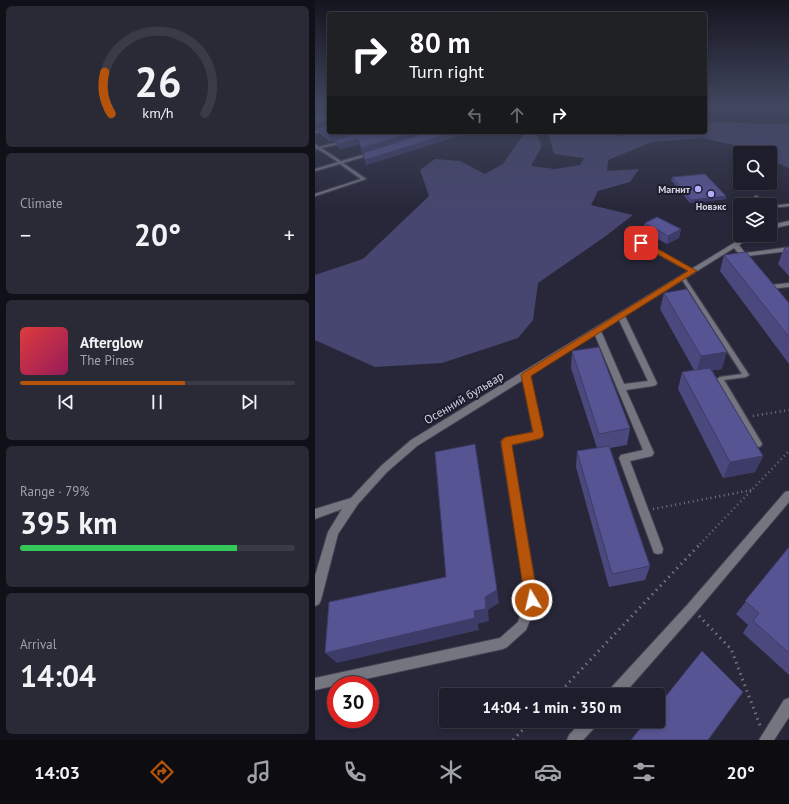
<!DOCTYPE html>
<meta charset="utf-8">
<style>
body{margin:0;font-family:"PT Sans",sans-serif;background:#2a2a37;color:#f1f3f6;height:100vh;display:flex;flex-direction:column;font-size:15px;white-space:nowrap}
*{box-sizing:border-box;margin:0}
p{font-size:13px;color:#a0a2a9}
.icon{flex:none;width:22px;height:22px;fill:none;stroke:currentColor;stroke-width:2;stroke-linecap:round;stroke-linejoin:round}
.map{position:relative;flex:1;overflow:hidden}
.drawer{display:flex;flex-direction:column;gap:6px;padding:6px;background:#101018;width:315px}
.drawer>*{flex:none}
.top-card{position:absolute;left:12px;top:12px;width:380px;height:122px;border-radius:4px;box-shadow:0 2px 6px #0003,0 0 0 1px #3b3b47;background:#202124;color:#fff;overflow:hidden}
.tools{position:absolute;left:418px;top:146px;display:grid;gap:8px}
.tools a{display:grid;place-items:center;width:44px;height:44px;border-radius:4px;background:#1d1d2b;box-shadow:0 2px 6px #0003,0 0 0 1px #3b3b47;font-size:20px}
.speed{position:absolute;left:12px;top:676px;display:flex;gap:8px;font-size:20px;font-weight:700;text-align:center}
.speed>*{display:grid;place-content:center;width:52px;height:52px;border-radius:50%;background:#1d1d2b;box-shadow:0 2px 6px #0003,0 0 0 1px #3b3b47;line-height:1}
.speed .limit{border:6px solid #d22;background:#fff;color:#111}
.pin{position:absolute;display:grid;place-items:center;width:34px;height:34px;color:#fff;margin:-17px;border-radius:8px;box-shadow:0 2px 6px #0006}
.me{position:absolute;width:44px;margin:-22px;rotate:351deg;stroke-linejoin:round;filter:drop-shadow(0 0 3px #0008)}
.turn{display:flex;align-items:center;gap:14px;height:84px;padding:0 16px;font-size:18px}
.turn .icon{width:52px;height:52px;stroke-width:2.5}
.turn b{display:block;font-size:28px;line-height:34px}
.lanes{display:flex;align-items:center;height:38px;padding:0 16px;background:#0003;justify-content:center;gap:20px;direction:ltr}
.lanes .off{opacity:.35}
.big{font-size:30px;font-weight:800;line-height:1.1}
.drawer .card{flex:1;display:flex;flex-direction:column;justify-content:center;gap:6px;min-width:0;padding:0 14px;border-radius:6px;background:#2a2a37}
.drawer .dial{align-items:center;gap:0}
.dial svg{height:104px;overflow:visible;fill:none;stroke:#3b3b47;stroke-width:7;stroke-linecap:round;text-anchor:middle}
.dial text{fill:#f1f3f6;stroke:none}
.song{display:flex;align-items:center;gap:12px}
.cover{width:48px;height:48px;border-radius:6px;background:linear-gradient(135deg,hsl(0 70% 55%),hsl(330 70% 35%))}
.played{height:4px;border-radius:2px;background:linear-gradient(90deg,#b45309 60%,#3b3b47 60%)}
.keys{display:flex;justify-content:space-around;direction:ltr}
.heat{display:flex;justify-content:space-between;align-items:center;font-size:22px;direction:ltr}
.charge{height:6px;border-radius:3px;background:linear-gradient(90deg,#34c759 79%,#3b3b47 0)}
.trip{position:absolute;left:124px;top:688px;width:226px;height:40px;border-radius:4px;background:#1d1d2b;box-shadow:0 2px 6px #0003,0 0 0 1px #3b3b47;font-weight:800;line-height:40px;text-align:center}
.tabs{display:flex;height:64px;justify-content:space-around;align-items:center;background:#0c0c11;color:#a0a2a9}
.tabs .icon{width:28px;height:28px}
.tabs .selected{color:#b45309}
.tabs b{font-size:18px;color:#f1f3f6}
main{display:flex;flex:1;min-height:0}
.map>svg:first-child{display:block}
.green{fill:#474670}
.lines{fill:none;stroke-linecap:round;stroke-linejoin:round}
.service-casing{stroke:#424253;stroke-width:2.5}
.pedestrian-casing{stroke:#424253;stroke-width:2}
.minor-casing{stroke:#424253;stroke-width:2}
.path-far2{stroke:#747484;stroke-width:1;stroke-dasharray:0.5 1.5;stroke-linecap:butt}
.path-far1{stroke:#747484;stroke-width:2.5;stroke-dasharray:1 3.5;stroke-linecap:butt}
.path{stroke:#747484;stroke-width:3;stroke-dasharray:1.5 4.5;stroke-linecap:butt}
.service{fill:#75757f;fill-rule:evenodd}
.pedestrian{fill:#75757f;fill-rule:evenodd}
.minor{fill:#75757f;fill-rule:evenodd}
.wall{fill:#4b487e}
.shaded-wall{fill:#3d3b67}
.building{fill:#575493;stroke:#3d3b67}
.route{fill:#b45309;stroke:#753606}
.poi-dot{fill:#afaefa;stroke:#1d1d2f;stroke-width:1.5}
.labels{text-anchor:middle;stroke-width:4;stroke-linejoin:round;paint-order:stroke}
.far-poi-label{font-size:10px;font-weight:bold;fill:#d1d2de;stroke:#1d1d2f;text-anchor:end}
.street-label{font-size:12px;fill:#d1d2de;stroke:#1d1d2f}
</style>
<main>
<section class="drawer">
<div class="card dial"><svg viewBox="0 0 100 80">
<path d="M14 69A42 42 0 1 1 86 69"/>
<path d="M14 69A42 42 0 0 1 9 37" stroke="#b45309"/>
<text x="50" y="56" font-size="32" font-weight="700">26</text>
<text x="50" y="72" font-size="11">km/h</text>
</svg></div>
<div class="card"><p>Climate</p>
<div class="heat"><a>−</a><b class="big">20°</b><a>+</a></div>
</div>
<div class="card">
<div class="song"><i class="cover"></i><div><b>Afterglow</b><p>The Pines</p></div></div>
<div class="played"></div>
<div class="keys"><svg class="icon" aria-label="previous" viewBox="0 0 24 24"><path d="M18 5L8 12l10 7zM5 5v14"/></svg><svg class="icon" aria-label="pause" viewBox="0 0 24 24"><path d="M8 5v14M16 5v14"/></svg><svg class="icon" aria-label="next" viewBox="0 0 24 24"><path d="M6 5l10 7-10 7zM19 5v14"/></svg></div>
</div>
<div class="card"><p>Range · 79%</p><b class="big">395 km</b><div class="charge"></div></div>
<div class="card"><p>Arrival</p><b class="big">14:04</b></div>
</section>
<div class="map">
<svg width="474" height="740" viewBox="0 0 474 740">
<rect width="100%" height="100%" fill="#272739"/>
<!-- green -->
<polygon class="green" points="390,122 474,124 474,168 455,160 455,153 439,153 423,146 387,138 337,142 293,160 292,171 324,169 315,182 283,191 276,205 318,215 288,238 223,283 218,320 203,338 127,363 60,367 0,340 0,275 48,259 114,196 105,170 120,159 145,161 170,174 188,164 210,132 221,132 227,146 216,166 240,169 265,165 269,158 239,154 234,136 236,132 296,132 304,136 319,132 390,132"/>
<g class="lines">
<!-- service casing -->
<g class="service-casing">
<g id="service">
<polygon points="14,127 14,129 0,133 0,131"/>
<polygon points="27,141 29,142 28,143 6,148 26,161 55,153 55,155 28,163 51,179 0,196 0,194 46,179 25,164 0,171 0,169 23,162 3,149 1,149 0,144 4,147"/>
<polygon points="440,196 442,196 451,205 447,205 440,198"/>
<polygon points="474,204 474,206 455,208 455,206"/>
<polygon points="312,235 314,235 380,271 378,272 376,272 312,237"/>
<polygon points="366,277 370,277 370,278 434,375 431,377 409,380 446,442 447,444 446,446 444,447 442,446 402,379 405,377 427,374 366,278"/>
</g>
</g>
<!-- pedestrian casing -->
<g class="pedestrian-casing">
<g id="pedestrian">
<polygon points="474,491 474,502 381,612 308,695 293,695 294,690 373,604 470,492"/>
<polygon points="267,721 283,721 281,726 268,740 252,740 254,735"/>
</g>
</g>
<!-- minor casing -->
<g class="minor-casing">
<g id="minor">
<polygon points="474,221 474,225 455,229 455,225"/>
<path d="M 432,235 L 439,235 L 424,245 L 430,253 L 474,247 L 474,251 L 433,256 L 437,261 L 434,263 L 426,256 L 419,248 L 310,316 L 342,383 L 341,385 L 338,386 L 311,390 L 339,453 L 337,456 L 315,461 L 348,549 L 347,553 L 343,554 L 339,553 L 304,458 L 306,455 L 328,450 L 280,335 L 215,375 L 227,435 L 226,438 L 223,439 L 196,445 L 223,600 L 211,630 L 192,647 L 188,649 L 0,690 L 0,678 L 185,638 L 203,622 L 211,600 L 186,442 L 188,439 L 191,438 L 218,432 L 208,380 L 102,446 L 72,472 L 43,504 L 23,534 L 6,600 L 4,604 L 0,606 L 0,576 L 13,532 L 27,509 L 0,519 L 0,509 L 36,498 L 66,466 L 96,440 ZM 304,320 L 333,381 L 309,384 L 286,331 Z"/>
<polygon points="474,283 474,287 455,289 452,287 455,285"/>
<polygon points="474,698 474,717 459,740 444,740 469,700"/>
</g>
</g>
<!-- path-far2 -->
<g class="path-far2">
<polyline points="454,106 474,113"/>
<polyline points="460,108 467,106"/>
</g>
<!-- path-far1 -->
<g class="path-far1">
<polyline points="438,416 474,410"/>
<polyline points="338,509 437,490"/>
<polyline points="385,544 474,451"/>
</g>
<!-- path -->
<g class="path">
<polyline points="384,616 416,649 446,728"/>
<polyline points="242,695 386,543"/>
<polyline points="198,740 216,721"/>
</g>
<!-- service -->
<use href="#service" class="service"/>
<!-- pedestrian -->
<use href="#pedestrian" class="pedestrian"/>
<!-- minor -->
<use href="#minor" class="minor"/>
</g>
<!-- wall -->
<g class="wall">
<polygon points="0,106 14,106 14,132 157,132 51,165 45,144 26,149 21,145 19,140 15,142 4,133 3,129"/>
<polygon points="357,177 411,199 375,203 356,180"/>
<polygon points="330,223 366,229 364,238 352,244 328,231"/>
<polygon points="474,247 474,276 463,264 469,248"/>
<polygon points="409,255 474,303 474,364 405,271"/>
<polygon points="349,293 407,369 397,370 448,456 440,472 408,478 363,389 367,372 379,370 345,309"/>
<polygon points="257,351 315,428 312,445 295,448 335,566 330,580 294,587 261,467 262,451 282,448 256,368"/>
<polygon points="474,547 474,675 428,633 433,625 421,614"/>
</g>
<!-- shaded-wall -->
<g class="shaded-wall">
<polygon points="12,106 14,111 0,114 0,109"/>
<polygon points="13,121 14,126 0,130 0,124"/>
<polygon points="31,132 52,132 15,142 14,136"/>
<polygon points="99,132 117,132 47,153 46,148"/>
<polygon points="140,132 157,132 51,165 50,160"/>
<polygon points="43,139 45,144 26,149 25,144"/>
<polygon points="411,196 411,199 375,203 376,200"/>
<polygon points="366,229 364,238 352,244 353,236"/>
<polygon points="412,352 407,369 381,373 386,356"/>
<polygon points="160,444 163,461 184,603 173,610 174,621 163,624 164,630 22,663 10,653 159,611 170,597"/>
<polygon points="448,456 440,472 408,478 415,462"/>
</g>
<!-- building -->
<g class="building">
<polygon points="0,106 12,106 0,109"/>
<polygon points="14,107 14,132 31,132 14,136 3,128 14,125 13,121 0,124 0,113 13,111"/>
<polygon points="48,132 99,132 46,148 43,139 25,144 19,140"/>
<polygon points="114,132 140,132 50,160 48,153"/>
<polygon points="390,174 411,196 376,200 357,177"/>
<polygon points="342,217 366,229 353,236 330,223"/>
<polygon points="474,247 474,253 469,248"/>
<polygon points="431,252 474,303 474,337 409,255"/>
<polygon points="372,289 412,352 386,356 349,293"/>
<polygon points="284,347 315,428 284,434 257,351"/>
<polygon points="395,368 448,456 415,462 367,372"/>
<polygon points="160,444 182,590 170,597 171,609 159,611 160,618 10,653 14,602 131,577 120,452"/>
<polygon points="294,446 335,566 297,574 262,451"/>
<polygon points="474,547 474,653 438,621 444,613 430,601"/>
<polygon points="387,651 428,692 393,740 316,740 331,721 343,721 343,706"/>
</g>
<!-- sky -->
<linearGradient id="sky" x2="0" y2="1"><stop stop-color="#15151f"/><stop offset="0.51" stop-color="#41475f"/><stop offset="1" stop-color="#41475f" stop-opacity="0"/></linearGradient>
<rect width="474" height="209" fill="url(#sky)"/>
<!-- route -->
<polygon class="route" points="324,241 329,241 382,271 216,376 229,435 227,438 223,439 197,445 223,600 221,605 217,606 212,605 210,600 186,442 188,439 191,437 218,432 206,375 208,373 373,271 324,244"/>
<!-- markers -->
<g class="poi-dot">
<circle cx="383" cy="189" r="4"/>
<circle cx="396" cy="194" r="4"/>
</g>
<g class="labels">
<!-- far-poi labels -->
<g class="far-poi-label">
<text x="375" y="193">Магнит</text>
<text x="396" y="210" text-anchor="middle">Новэкс</text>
</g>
<!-- street labels -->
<g class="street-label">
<text transform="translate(149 398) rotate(-31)" y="4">Осенний бульвар</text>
</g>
</g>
</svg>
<div class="tools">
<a><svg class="icon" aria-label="search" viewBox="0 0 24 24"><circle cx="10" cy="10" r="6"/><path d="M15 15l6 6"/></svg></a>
<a><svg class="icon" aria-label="layers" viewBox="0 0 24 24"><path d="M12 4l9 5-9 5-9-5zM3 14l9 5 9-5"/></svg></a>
</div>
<div class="speed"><div class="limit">30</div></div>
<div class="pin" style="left:326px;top:243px;background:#d93025"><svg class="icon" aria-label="arrive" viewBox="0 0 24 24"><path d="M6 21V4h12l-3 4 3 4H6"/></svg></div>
<svg class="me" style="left:217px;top:600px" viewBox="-20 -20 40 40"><circle r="17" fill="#b45309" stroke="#fff" stroke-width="3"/><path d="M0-11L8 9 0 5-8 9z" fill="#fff"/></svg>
<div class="trip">14:04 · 1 min · 350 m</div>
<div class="top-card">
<div class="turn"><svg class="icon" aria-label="right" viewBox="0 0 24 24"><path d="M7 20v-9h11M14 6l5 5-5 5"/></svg><div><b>80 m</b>Turn right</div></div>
<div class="lanes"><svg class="icon off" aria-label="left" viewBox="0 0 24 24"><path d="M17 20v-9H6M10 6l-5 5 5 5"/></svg><svg class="icon off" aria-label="ahead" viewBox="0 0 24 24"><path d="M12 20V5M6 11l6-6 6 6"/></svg><svg class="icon" aria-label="right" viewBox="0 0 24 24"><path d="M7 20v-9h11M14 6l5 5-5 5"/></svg></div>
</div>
</div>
</main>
<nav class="tabs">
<b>14:03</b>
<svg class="icon selected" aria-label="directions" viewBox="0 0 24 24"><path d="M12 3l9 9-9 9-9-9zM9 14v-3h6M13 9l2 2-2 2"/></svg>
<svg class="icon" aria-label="music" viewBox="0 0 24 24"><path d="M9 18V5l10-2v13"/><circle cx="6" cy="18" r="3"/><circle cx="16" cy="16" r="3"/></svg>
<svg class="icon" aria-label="phone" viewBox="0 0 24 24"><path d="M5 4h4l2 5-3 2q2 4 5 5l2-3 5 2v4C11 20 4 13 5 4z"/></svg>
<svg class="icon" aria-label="climate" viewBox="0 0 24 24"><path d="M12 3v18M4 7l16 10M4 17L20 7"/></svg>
<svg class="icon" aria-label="car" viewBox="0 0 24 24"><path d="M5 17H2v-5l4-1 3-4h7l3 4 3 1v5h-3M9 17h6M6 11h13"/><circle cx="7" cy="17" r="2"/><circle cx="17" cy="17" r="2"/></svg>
<svg class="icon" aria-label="filters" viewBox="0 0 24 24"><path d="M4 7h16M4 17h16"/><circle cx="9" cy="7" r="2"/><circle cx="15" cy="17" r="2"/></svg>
<b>20°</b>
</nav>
